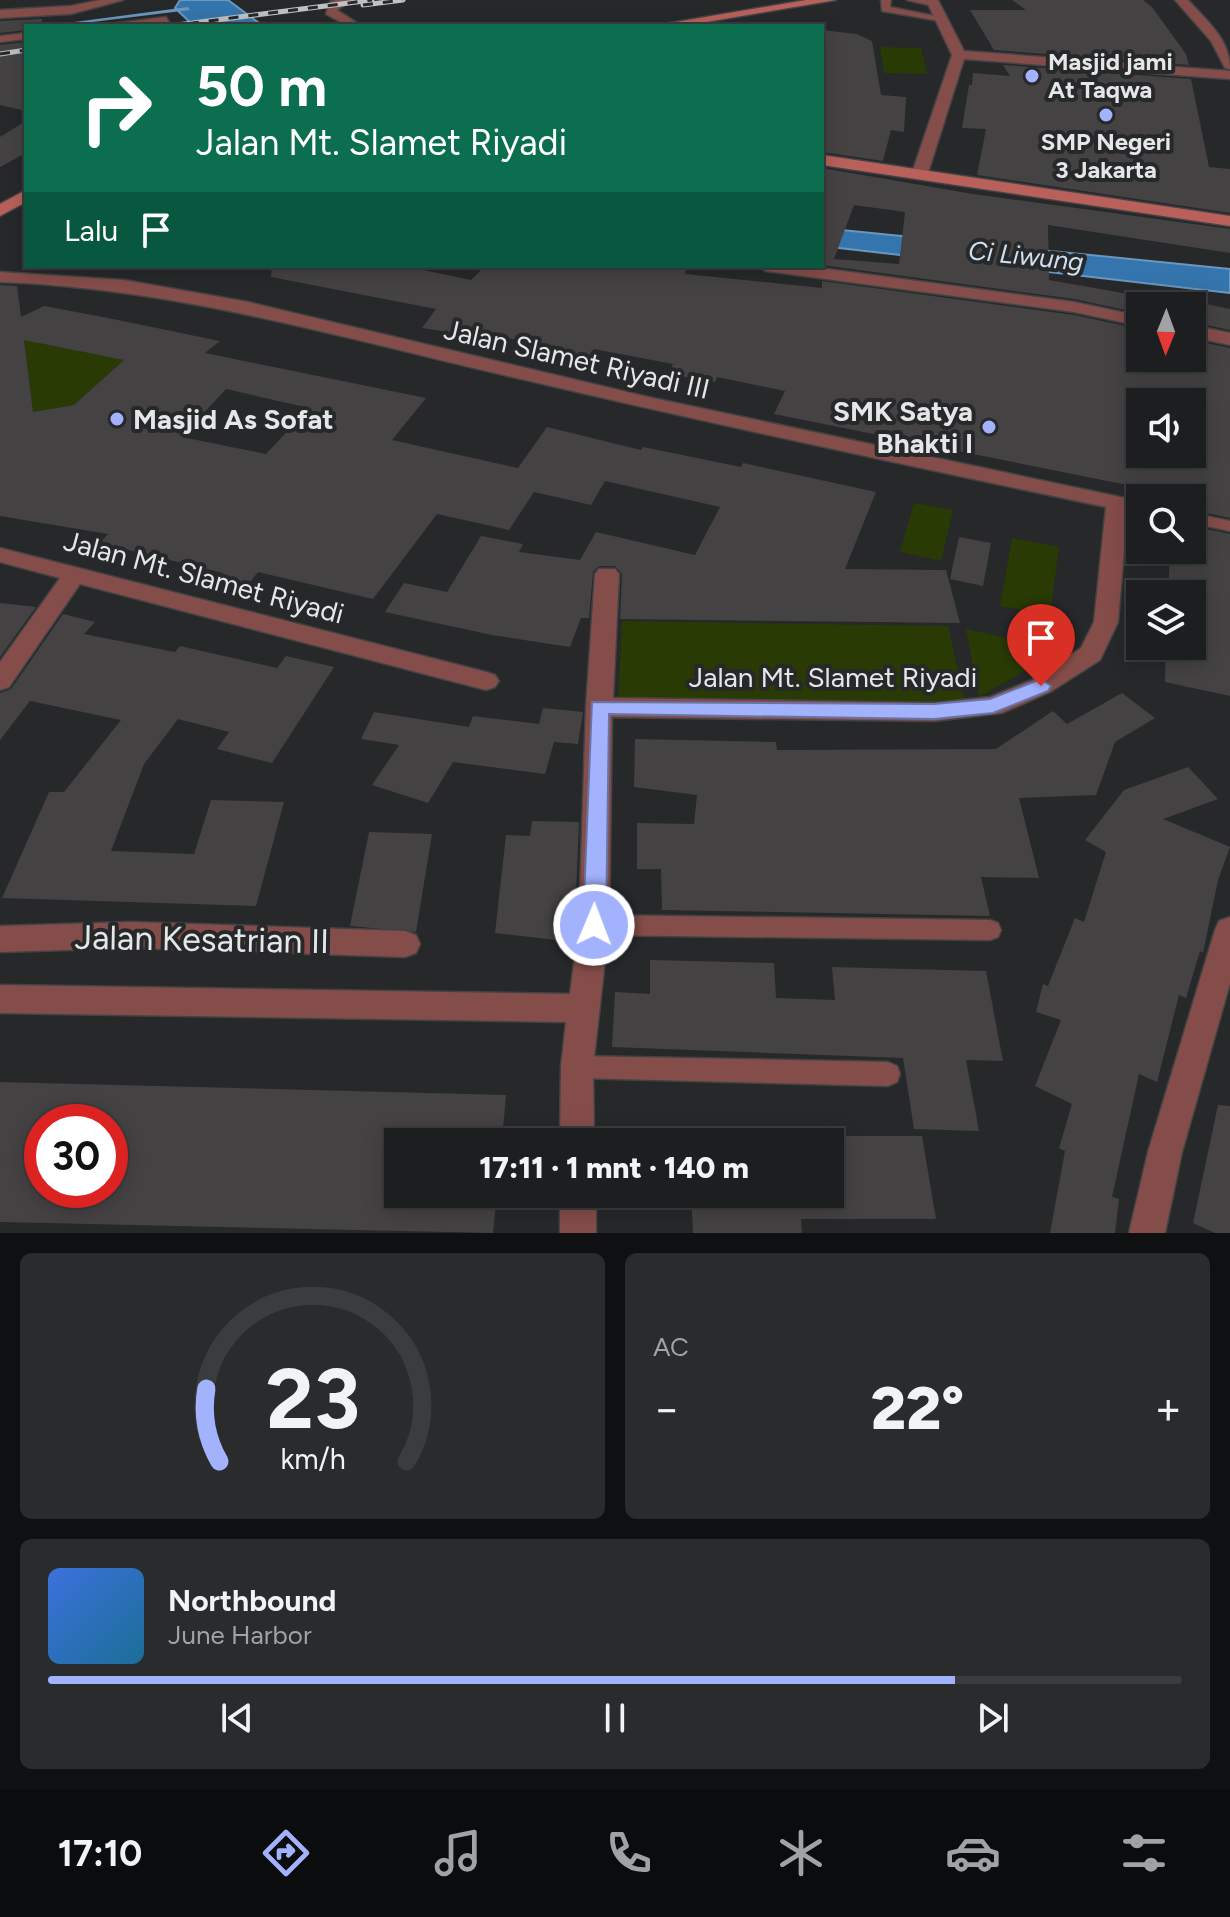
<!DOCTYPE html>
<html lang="id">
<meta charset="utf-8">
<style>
body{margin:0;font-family:Figtree,sans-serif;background:#292b2d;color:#f1f3f6;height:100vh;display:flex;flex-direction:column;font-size:30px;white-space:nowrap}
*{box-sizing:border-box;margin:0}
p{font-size:26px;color:#a0a2a5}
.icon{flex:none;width:44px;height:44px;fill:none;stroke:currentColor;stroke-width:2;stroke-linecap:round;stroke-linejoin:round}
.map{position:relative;height:1233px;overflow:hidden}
.panel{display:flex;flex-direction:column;gap:20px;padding:20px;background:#0f1012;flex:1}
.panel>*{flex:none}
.top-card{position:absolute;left:24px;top:24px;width:800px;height:244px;border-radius:0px;box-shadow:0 4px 20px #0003,0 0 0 2px #3a3c3e;background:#0b6e4f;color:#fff;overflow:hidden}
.needle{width:52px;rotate:181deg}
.controls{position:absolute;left:1126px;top:292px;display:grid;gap:16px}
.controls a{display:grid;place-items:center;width:80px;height:80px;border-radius:0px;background:#1c1e20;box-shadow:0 4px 20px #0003,0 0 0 2px #3a3c3e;font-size:40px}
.speed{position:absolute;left:24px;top:1104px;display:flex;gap:16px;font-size:40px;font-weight:700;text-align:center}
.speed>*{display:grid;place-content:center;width:104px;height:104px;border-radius:50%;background:#1c1e20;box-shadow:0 4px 20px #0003,0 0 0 2px #3a3c3e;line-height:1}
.speed .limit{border:12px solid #d22;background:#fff;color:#111}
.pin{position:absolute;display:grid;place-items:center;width:68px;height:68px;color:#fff;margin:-82px -34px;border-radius:50% 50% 50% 0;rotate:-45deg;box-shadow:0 0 8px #0007}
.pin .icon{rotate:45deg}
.me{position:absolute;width:88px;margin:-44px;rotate:1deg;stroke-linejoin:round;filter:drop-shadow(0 0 6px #0008)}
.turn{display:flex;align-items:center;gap:28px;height:168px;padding:0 40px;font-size:36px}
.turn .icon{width:104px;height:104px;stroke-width:2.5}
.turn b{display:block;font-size:56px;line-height:68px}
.then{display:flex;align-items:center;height:76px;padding:0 40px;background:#0003;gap:16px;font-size:30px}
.big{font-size:60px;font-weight:800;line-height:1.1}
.panel .widget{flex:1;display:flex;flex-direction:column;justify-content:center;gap:12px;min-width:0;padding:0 28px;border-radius:12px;background:#292b2d}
.panel .dial{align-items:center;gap:0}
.dial svg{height:208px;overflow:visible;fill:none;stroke:#3a3c3e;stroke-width:7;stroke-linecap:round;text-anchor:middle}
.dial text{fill:#f1f3f6;stroke:none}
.song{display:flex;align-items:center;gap:24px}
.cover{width:96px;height:96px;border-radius:12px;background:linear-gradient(135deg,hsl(220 70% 55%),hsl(200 70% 35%))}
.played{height:8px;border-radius:4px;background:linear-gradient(90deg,#a3b2fd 80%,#3a3c3e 80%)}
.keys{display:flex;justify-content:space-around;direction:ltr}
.heat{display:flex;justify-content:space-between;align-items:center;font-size:44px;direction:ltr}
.panel .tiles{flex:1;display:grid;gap:20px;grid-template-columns:1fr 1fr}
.widget:last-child{grid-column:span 2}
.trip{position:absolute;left:384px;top:1128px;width:460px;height:80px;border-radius:0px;background:#1c1e20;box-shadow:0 4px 20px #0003,0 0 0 2px #3a3c3e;font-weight:800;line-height:80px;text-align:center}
.tabs{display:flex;height:128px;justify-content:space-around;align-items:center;background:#0b0c0d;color:#a0a2a5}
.tabs .icon{width:56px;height:56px}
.tabs .active{color:#a3b2fd}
.tabs b{font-size:36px;color:#f1f3f6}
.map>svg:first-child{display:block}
.green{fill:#293a05}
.water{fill:#3575ad;stroke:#6a97be;stroke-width:2}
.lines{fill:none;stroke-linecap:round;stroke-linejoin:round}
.stream{fill:#6a97be;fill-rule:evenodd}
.building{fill:#454243;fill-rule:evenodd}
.lane-casing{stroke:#414344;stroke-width:3}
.street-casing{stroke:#414344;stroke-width:3}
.secondary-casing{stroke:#414344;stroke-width:3}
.lane{fill:#854d49;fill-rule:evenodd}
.street{fill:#854d49;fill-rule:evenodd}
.secondary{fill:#b9605b;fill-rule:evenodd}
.rail-casing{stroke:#bfc1c3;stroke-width:5}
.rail{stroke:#26282a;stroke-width:3;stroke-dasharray:10;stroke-linecap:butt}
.route{fill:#a3b2fd;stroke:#6a74a4;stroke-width:2}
.poi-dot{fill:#a3b2fd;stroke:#26282a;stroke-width:3}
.labels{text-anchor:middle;stroke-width:8;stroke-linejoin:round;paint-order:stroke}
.far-poi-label{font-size:24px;font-weight:bold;fill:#e4e6e7;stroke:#26282a;text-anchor:start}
.far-water-label{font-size:26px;font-style:italic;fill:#d0e0f0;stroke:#26282a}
.street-label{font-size:28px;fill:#e4e6e7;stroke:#26282a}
.poi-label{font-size:28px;font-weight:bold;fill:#e4e6e7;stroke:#26282a;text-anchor:end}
.near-street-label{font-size:34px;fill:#e4e6e7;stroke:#26282a}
</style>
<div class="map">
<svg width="1230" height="1233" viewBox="0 0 1230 1233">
<rect width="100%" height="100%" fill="#26282a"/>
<!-- green -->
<g class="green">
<polygon points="880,47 921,48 927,74 884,73"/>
<polygon points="24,340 124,360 74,405 33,412"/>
<polygon points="914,503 953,510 941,561 900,552"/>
<polygon points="1012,538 1059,547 1050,616 1000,606"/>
<polygon points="622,621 948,626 966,706 618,701"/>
<polygon points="966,629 1061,650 979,697"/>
</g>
<!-- water -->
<g class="water">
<polygon points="180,0 228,0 263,26 194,26 175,8"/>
<polygon points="822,228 1230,269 1230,293 822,246"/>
</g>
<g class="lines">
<!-- stream -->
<polygon class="stream" points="188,7 190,10 60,26 44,26"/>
</g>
<!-- building -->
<g class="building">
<polygon points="1012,0 1143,0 1152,7 1186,54 1189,65 994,50 970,10 1026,10"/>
<polygon points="42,19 42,24 26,25 26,30 0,33 0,21"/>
<polygon points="822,30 857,34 872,41 881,95 906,97 904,132 891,130 883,161 822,152"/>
<polygon points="26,42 26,111 0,105 0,45"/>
<polygon points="1003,65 1191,79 1209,167 1230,169 1230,213 977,175 986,129 962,128 969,85 972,85 973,73 1010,76"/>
<polygon points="26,121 26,153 0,167 0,137"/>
<path d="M 822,168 L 973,194 L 1230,229 L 1230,253 L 1048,225 L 1049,280 L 1140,296 L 1140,313 L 1074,299 L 822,265 ZM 854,205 L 905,212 L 899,264 L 834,259 Z"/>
<path d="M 272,266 L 404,266 L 471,280 L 485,266 L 687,266 L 685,274 L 822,288 L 822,281 L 1074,315 L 1140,329 L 1140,358 L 1192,358 L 1192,340 L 1230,348 L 1230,518 L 1192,510 L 1192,498 L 774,414 L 785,391 L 717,377 L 715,382 L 668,374 L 673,364 L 594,349 L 588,357 L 559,351 L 561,347 L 501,337 L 499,340 L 422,328 L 436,309 L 271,277 ZM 1140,402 L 1192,402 L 1192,454 L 1140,454 Z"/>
<path d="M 0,285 L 17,286 L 21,317 L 44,306 L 108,318 L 220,341 L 205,353 L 426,398 L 392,440 L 518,468 L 547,427 L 641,450 L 643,447 L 741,467 L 743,463 L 876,492 L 845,569 L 946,570 L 960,623 L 620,619 L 622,574 L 615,566 L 599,566 L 593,572 L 589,618 L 581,618 L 570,647 L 492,635 L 385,612 L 404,583 L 447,592 L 481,536 L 523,544 L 519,552 L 580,560 L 596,532 L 695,555 L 720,507 L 605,481 L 591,505 L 534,492 L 509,530 L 437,514 L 373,599 L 258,572 L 239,596 L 210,589 L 223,573 L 100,543 L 108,534 L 0,516 ZM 24,340 L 124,360 L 74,405 L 33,412 ZM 226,389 L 309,408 L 266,454 L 182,437 Z"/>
<polygon points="1192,301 1230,309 1230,330 1192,322"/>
<polygon points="1192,526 1230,534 1230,696 1165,682 1166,646 1192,646 1192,594 1168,594 1170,550 1192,550"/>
<polygon points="959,537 991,543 983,586 950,579"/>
<polygon points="0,603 36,607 0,657"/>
<polygon points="63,614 95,622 84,634 175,652 180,646 277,668 286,656 334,667 272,763 217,749 229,732 178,719 144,764 111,851 194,854 211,800 284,802 256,906 2,898 49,792 64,792 121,720 30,701 0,740 0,693 11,689"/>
<polygon points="1122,693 1155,718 1115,742 1096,795 1019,798 1039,878 981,877 990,916 662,910 661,869 637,869 637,823 694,824 697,795 634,787 635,739 776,742 777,750 996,749 1053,711 1067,724"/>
<polygon points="543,708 583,712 578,744 554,742 545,774 453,762 428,803 372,785 399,745 361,739 374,712 469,727 473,716 539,724"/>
<polygon points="1188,767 1218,799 1163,819 1230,847 1218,880 1203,953 1200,951 1186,998 1179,995 1157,1082 1139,1074 1112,1197 1119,1199 1115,1233 1050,1233 1065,1151 1059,1148 1072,1104 1035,1086 1061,1020 1036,1012 1043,984 1048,986 1075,918 1084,922 1106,852 1085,840 1124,790"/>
<polygon points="532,821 579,822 574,942 495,933 506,835 530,836"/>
<polygon points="369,832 432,834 416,932 350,926"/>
<polygon points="650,960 774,963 776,998 835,1000 832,967 986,971 1003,1061 966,1060 979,1131 914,1129 903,1058 612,1047 615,992 650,994"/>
<path d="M 0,1082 L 506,1095 L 502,1142 L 398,1142 L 398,1194 L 497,1194 L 493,1233 L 0,1222 ZM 42,1122 L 110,1122 L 110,1190 L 42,1190 Z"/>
<polygon points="1218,1105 1230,1106 1230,1233 1215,1233 1193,1223"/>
<polygon points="830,1136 922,1136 936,1219 801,1219 802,1233 693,1233 691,1194 830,1194"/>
</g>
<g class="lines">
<!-- lane casing -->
<g class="lane-casing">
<g id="lane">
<polygon points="881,0 891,0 890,7 945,18 940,21 882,11"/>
<polygon points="907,0 931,0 938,3 933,6"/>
<polygon points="166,17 169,22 112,26 117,23"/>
<polygon points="26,33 26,39 0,42 0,36"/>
<polygon points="1117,498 1140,502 1140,512 1111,507 1109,503"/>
<polygon points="1192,513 1230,521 1230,531 1192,523"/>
<polygon points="594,915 990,920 998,923 1001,930 998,937 990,940 594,935 586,932 583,925 586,918"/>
<polygon points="577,1056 888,1062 897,1066 900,1074 897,1082 888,1086 577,1078 568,1075 565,1067 568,1059"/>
</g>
</g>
<!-- street casing -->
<g class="street-casing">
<g id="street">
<polygon points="100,0 123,0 71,14 0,18 0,10 71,6"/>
<polygon points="336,0 352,0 337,10 362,26 347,26 326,14 330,2"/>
<polygon points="926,0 938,0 964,51 1230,71 1230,79 964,59 928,173 915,176 912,173 952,55"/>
<path d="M 1175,0 L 1188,0 C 1207,21 1230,39 1230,69 L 1225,68 L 1211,41 Z"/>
<polygon points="757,266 805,266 1074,302 1140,316 1140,326 1074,312 766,271"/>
<path d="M 0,272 L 124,280 L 248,302 L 648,397 L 1125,498 L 1128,503 L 1118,622 L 1100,660 L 1050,692 L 1002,713 L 934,721 L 612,717 L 609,925 L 593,1067 L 594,1142 L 560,1142 L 561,1067 L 566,1022 L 0,1013 L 0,985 L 570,994 L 579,925 L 586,707 L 595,574 L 599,569 L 615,569 L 619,574 L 613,698 L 934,703 L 990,697 L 1032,680 L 1081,648 L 1094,622 L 1106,507 C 905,465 704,422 504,375 C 336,336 173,288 0,282 Z"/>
<polygon points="1192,325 1230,333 1230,345 1192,337"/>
<polygon points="0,548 486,672 495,675 499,681 495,687 486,690 80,584 9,687 0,690 0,662 60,578 0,562"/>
<polygon points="1230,917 1230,983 1182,1152 1165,1233 1129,1233 1148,1152 1215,930 1219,921"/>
<polygon points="131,922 405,931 416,935 420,944 416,953 405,957 131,948 0,952 0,926"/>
<rect x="560" y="1194" width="36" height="39"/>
</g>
</g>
<!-- secondary casing -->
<g class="secondary-casing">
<g id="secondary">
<polygon points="806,0 836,0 683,26 652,26"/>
<polygon points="822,155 1230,216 1230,226 822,165"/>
<polygon points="26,190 26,202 0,216 0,204"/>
</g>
</g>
<!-- lane -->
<use href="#lane" class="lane"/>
<!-- street -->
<use href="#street" class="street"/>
<!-- secondary -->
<use href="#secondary" class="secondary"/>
<!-- rail casing -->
<g class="rail-casing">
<g id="rail">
<polyline points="363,5 403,0"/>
<polyline points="169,26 372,0"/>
<polyline points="0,54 26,50"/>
</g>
</g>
<!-- rail -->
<use href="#rail" class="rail"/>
</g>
<!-- route -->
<polygon class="route" points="1041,679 1051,686 1048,691 993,713 934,719 609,714 606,925 602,932 594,935 586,932 583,925 592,702 934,704 990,699"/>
<!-- markers -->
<g class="poi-dot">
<circle cx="1032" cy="76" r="8"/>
<circle cx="1106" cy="115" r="8"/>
<circle cx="117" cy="419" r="8"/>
<circle cx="989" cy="427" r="8"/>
</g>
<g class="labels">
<!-- far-poi labels -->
<g class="far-poi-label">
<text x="1048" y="70">Masjid jami<tspan x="1048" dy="28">At Taqwa</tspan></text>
<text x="1106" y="150" text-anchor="middle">SMP Negeri<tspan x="1106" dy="28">3 Jakarta</tspan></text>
</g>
<!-- far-water labels -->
<g class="far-water-label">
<text transform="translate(1026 256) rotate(6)" y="9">Ci Liwung</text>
</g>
<!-- street labels -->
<g class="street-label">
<text transform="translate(577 359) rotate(13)" y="10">Jalan Slamet Riyadi III</text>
<text transform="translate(204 577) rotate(15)" y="10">Jalan Mt. Slamet Riyadi</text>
<text x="833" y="687">Jalan Mt. Slamet Riyadi</text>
</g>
<!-- poi labels -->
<g class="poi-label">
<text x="973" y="421">SMK Satya<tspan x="973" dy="32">Bhakti I</tspan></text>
<text x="133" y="429" text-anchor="start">Masjid As Sofat</text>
</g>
<!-- near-street labels -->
<g class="near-street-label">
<text transform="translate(202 939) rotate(1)" y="12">Jalan Kesatrian II</text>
</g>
</g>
</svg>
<div class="controls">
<a><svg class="needle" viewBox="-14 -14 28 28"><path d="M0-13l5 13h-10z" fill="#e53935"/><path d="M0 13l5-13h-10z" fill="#a0a2a5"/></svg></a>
<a><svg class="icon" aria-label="sound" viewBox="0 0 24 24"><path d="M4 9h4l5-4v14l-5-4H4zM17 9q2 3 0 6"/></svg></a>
<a><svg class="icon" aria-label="search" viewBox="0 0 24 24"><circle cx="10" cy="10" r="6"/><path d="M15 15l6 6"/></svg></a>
<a><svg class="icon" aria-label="layers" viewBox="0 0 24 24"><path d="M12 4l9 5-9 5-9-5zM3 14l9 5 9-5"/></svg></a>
</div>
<div class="speed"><div class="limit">30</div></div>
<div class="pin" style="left:1041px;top:686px;background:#d93025"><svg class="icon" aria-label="arrive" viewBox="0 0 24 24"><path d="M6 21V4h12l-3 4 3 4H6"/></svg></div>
<svg class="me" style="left:594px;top:925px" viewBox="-20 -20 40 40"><circle r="17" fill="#a3b2fd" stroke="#fff" stroke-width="3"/><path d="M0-11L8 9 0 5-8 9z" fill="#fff"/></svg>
<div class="trip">17:11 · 1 mnt · 140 m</div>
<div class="top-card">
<div class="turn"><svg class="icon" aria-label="right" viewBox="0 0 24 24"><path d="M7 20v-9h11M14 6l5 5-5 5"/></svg><div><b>50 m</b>Jalan Mt. Slamet Riyadi</div></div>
<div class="then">Lalu<svg class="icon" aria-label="arrive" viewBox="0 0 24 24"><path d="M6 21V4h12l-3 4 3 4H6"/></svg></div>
</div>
</div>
<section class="panel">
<div class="tiles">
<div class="widget dial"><svg viewBox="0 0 100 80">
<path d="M14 69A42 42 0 1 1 86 69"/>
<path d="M14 69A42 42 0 0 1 9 41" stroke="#a3b2fd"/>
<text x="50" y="56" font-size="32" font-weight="700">23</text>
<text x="50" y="72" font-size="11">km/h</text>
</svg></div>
<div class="widget"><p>AC</p>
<div class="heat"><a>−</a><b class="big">22°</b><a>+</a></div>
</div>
<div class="widget">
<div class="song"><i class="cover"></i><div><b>Northbound</b><p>June Harbor</p></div></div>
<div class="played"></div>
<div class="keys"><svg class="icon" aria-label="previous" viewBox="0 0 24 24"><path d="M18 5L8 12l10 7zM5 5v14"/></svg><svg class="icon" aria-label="pause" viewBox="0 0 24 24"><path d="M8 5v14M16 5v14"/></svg><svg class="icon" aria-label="next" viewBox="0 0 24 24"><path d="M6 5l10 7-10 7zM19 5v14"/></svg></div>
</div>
</div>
</section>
<nav class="tabs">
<b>17:10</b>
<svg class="icon active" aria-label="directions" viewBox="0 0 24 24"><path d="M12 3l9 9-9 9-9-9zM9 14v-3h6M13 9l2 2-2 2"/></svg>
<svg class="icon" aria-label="music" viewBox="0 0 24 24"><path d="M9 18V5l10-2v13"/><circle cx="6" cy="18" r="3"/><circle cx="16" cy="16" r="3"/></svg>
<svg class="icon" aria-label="phone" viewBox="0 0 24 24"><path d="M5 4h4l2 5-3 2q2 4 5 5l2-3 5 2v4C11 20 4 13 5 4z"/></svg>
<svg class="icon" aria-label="climate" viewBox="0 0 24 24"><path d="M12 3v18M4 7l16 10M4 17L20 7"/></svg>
<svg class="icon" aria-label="car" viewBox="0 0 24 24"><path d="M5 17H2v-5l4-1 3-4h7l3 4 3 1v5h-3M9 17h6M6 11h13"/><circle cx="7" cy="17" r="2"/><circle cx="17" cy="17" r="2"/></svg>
<svg class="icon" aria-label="filters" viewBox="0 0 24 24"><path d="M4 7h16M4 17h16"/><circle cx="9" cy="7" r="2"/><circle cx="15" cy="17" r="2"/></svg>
</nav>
